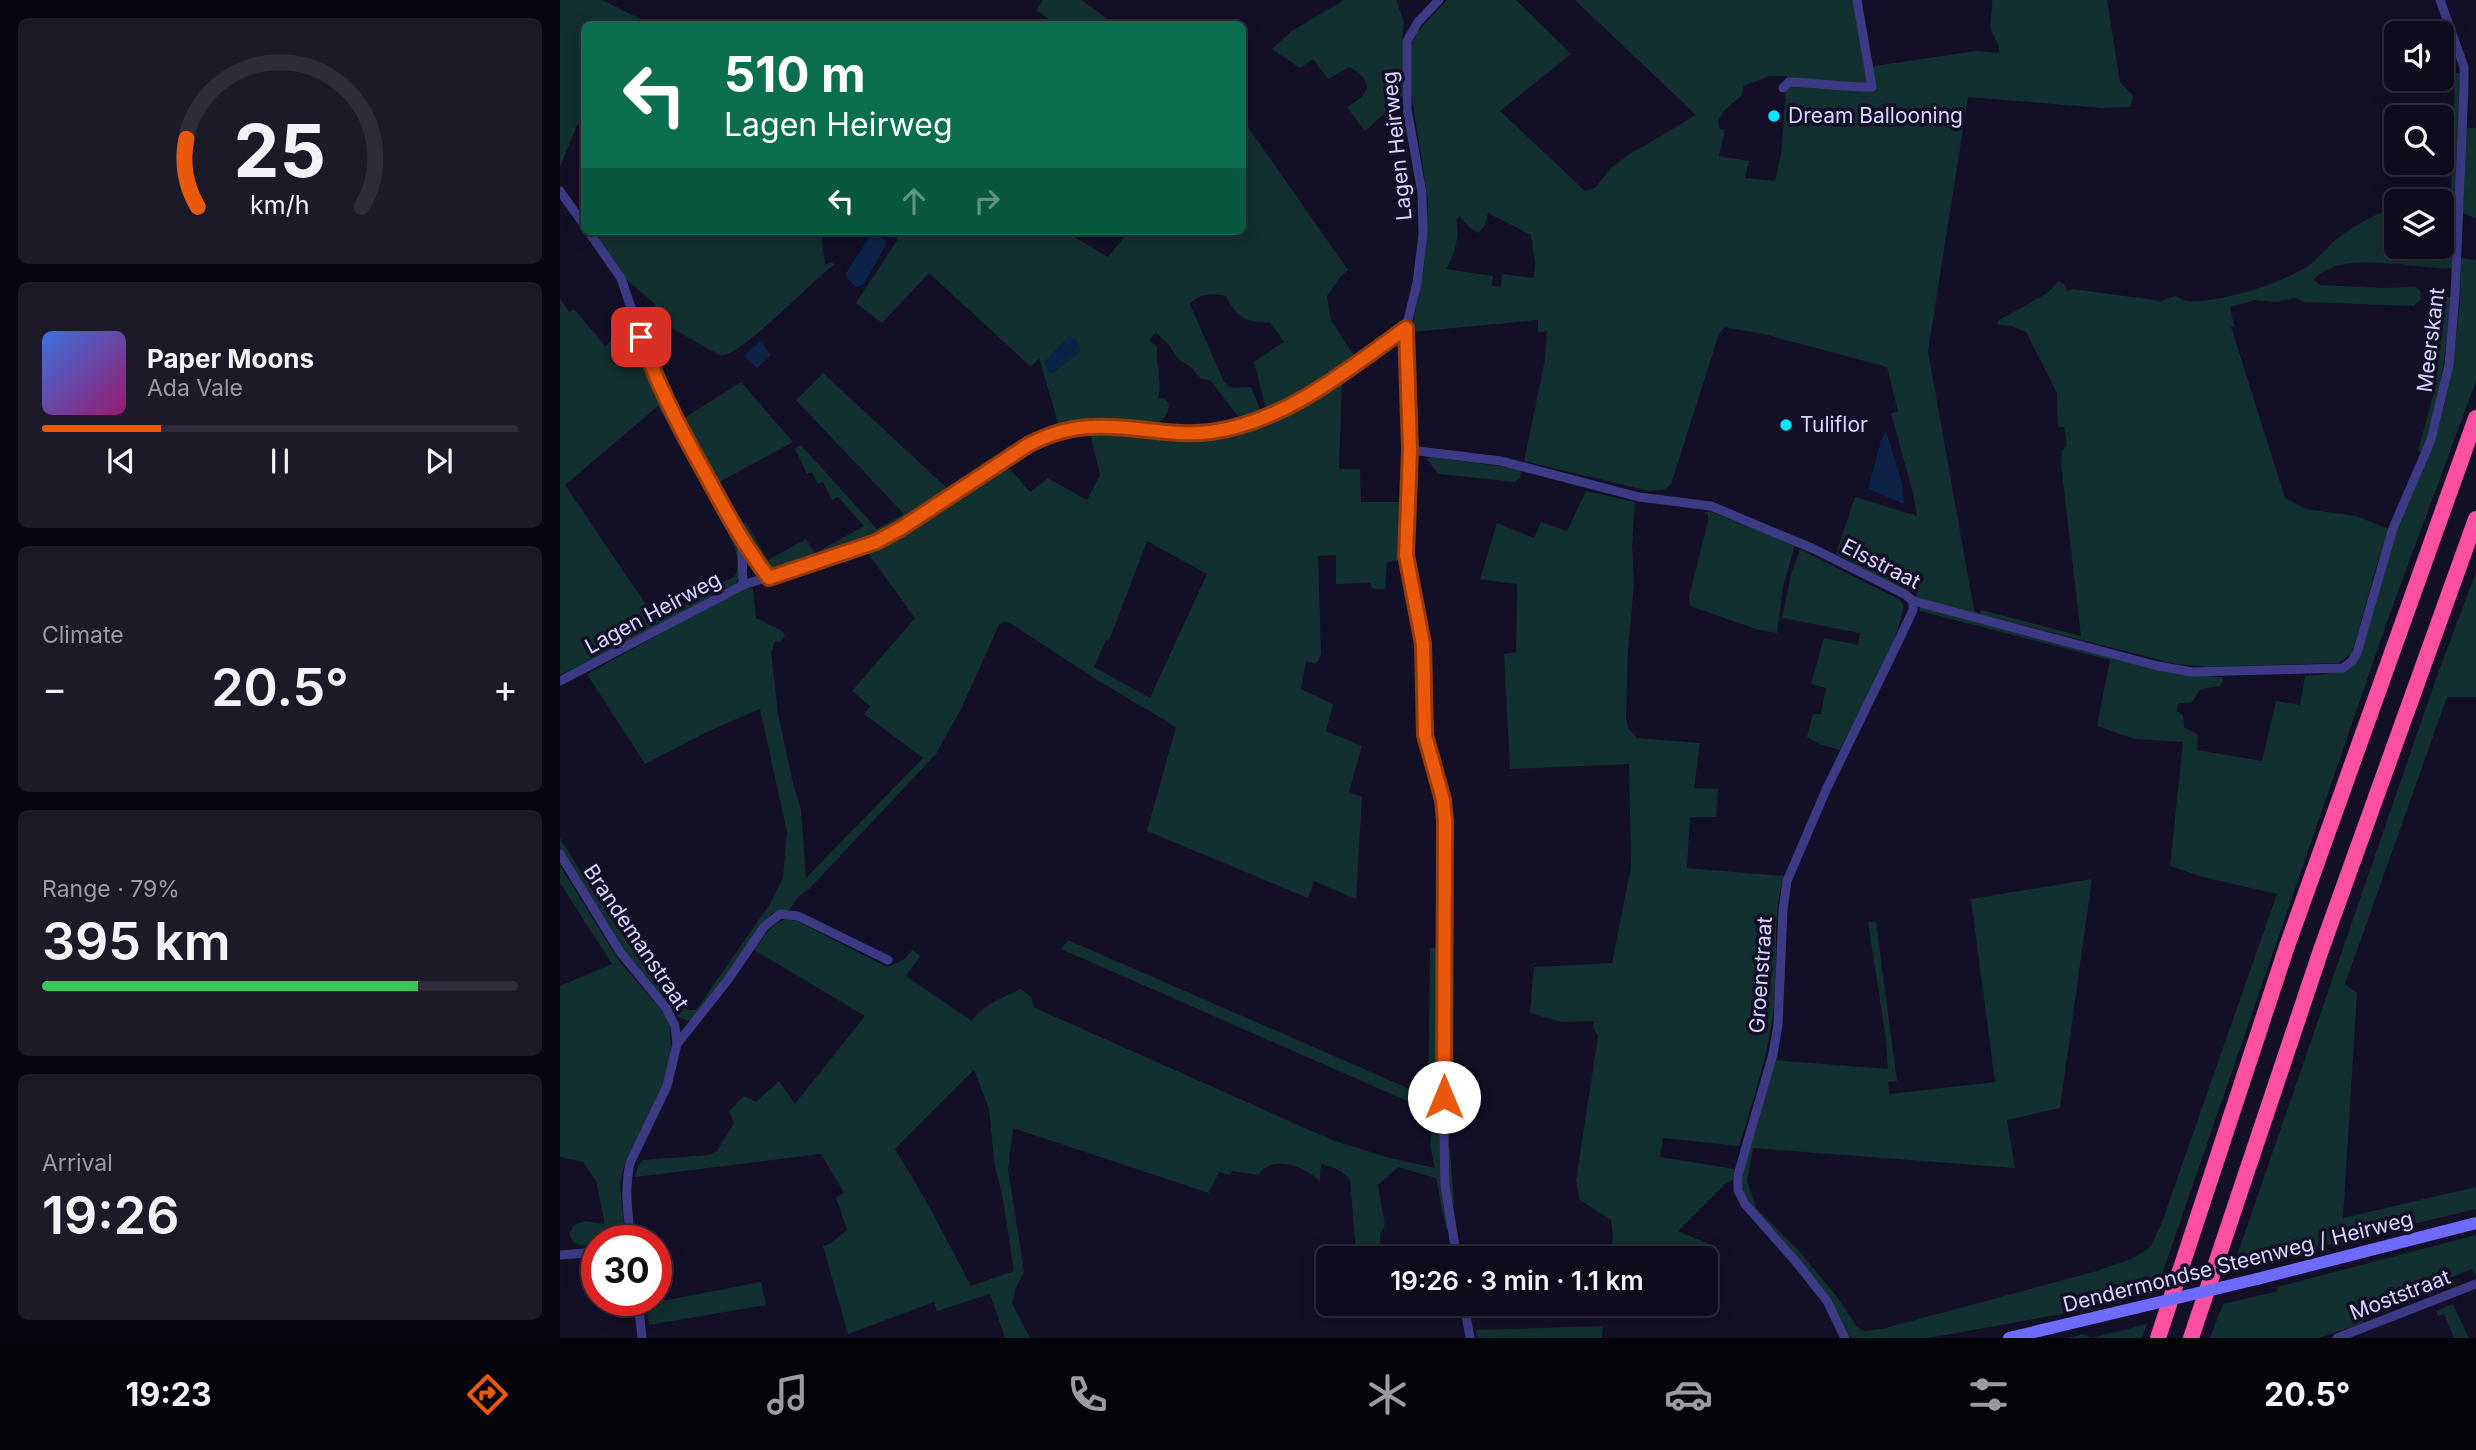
<!DOCTYPE html>
<meta charset="utf-8">
<style>
body{margin:0;font-family:Inter,sans-serif;background:#1c1929;color:#f1f3f6;height:100vh;display:flex;flex-direction:column;font-size:26px;white-space:nowrap}
*{box-sizing:border-box;margin:0}
p{font-size:23px;color:#9b9ba3}
.icon{flex:none;width:38px;height:38px;fill:none;stroke:currentColor;stroke-width:2;stroke-linecap:round;stroke-linejoin:round}
.map{position:relative;flex:1;overflow:hidden}
.panel{display:flex;flex-direction:column;gap:18px;padding:18px;background:#08060f;width:560px}
.panel>*{flex:none}
.top-card{position:absolute;left:21px;top:21px;width:665px;height:214px;border-radius:10px;box-shadow:0 4px 18px #0003,0 0 0 2px #2e2b3b;background:#0b6e4f;color:#fff;overflow:hidden}
.fabs{position:absolute;left:1824px;top:21px;display:grid;gap:14px}
.fabs a{display:grid;place-items:center;width:70px;height:70px;border-radius:10px;background:#0e0b1c;box-shadow:0 4px 18px #0003,0 0 0 2px #2e2b3b;font-size:35px}
.speed{position:absolute;left:21px;top:1225px;display:flex;gap:14px;font-size:35px;font-weight:700;text-align:center}
.speed>*{display:grid;place-content:center;width:91px;height:91px;border-radius:50%;background:#0e0b1c;box-shadow:0 4px 18px #0003,0 0 0 2px #2e2b3b;line-height:1}
.speed .limit{border:10px solid #d22;background:#fff;color:#111}
.pin{position:absolute;display:grid;place-items:center;width:60px;height:60px;color:#fff;margin:-30px;border-radius:14px;box-shadow:0 4px 10px #0006}
.me{position:absolute;width:77px;margin:-38px;rotate:0deg;stroke-linejoin:round;filter:drop-shadow(0 0 5px #0008)}
.turn{display:flex;align-items:center;gap:24px;height:147px;padding:0 28px;font-size:32px}
.turn .icon{width:91px;height:91px;stroke-width:2.5}
.turn b{display:block;font-size:49px;line-height:60px}
.lanes{display:flex;align-items:center;height:66px;padding:0 28px;background:#0003;justify-content:center;gap:35px;direction:ltr}
.lanes .off{opacity:.35}
.big{font-size:52px;font-weight:600;line-height:1.1}
.panel .widget{flex:1;display:flex;flex-direction:column;justify-content:center;gap:10px;min-width:0;padding:0 24px;border-radius:10px;background:#1c1929}
.panel .dial{align-items:center;gap:0}
.dial svg{height:182px;overflow:visible;fill:none;stroke:#2e2b3b;stroke-width:7;stroke-linecap:round;text-anchor:middle}
.dial text{fill:#f1f3f6;stroke:none}
.song{display:flex;align-items:center;gap:21px}
.cover{width:84px;height:84px;border-radius:10px;background:linear-gradient(135deg,hsl(220 70% 55%),hsl(320 70% 35%))}
.played{height:7px;border-radius:4px;background:linear-gradient(90deg,#ea580c 25%,#2e2b3b 25%)}
.keys{display:flex;justify-content:space-around;direction:ltr}
.heat{display:flex;justify-content:space-between;align-items:center;font-size:38px;direction:ltr}
.charge{height:10px;border-radius:5px;background:linear-gradient(90deg,#34c759 79%,#2e2b3b 0)}
.trip{position:absolute;left:756px;top:1246px;width:402px;height:70px;border-radius:10px;background:#0e0b1c;box-shadow:0 4px 18px #0003,0 0 0 2px #2e2b3b;font-weight:600;line-height:70px;text-align:center}
.tabs{display:flex;height:112px;justify-content:space-around;align-items:center;background:#06040b;color:#9b9ba3}
.tabs .icon{width:49px;height:49px}
.tabs .active{color:#ea580c}
.tabs b{font-size:32px;color:#f1f3f6}
main{display:flex;flex:1;min-height:0}
.map>svg:first-child{display:block}
.green{fill:#12302f;fill-rule:evenodd}
.water{fill:#0c2248}
.lines{fill:none;stroke-linecap:round;stroke-linejoin:round}
.minor{stroke:#3d3a85;stroke-width:9}
.secondary{stroke:#6f6bff;stroke-width:12}
.motorway{stroke:#ff4fa3;stroke-width:16}
.secondary-bridge{stroke:#6f6bff;stroke-width:12}
.route-casing{stroke:#983908;stroke-width:18}
.route{stroke:#ea580c;stroke-width:12}
.poi-dot{fill:#00e5ff;stroke:#130f26;stroke-width:2.5}
.labels{text-anchor:middle;stroke-width:7;stroke-linejoin:round;paint-order:stroke}
.poi-label{font-size:21px;fill:#d9d4ff;stroke:#130f26;text-anchor:start}
.street-label{font-size:21px;fill:#d9d4ff;stroke:#130f26}
</style>
<main>
<section class="panel">
<div class="widget dial"><svg viewBox="0 0 100 80">
<path d="M14 69A42 42 0 1 1 86 69"/>
<path d="M14 69A42 42 0 0 1 9 39" stroke="#ea580c"/>
<text x="50" y="56" font-size="32" font-weight="700">25</text>
<text x="50" y="72" font-size="11">km/h</text>
</svg></div>
<div class="widget">
<div class="song"><i class="cover"></i><div><b>Paper Moons</b><p>Ada Vale</p></div></div>
<div class="played"></div>
<div class="keys"><svg class="icon" aria-label="previous" viewBox="0 0 24 24"><path d="M18 5L8 12l10 7zM5 5v14"/></svg><svg class="icon" aria-label="pause" viewBox="0 0 24 24"><path d="M8 5v14M16 5v14"/></svg><svg class="icon" aria-label="next" viewBox="0 0 24 24"><path d="M6 5l10 7-10 7zM19 5v14"/></svg></div>
</div>
<div class="widget"><p>Climate</p>
<div class="heat"><a>−</a><b class="big">20.5°</b><a>+</a></div>
</div>
<div class="widget"><p>Range · 79%</p><b class="big">395 km</b><div class="charge"></div></div>
<div class="widget"><p>Arrival</p><b class="big">19:26</b></div>
</section>
<div class="map">
<svg width="1916" height="1338" viewBox="0 0 1916 1338">
<rect width="100%" height="100%" fill="#130f26"/>
<!-- green -->
<g class="green">
<polygon points="0,0 42,0 91,24 24,24 24,121 17,125 0,167"/>
<polygon points="483,0 521,0 555,24 496,24 476,10"/>
<path d="M 784,0 L 836,0 L 844,22 L 842,43 L 842,97 L 805,131 L 787,107 L 802,97 L 807,88 C 806,77 798,72 789,67 L 768,79 L 753,59 L 740,68 L 712,49 L 732,31 Z"/>
<path d="M 887,0 L 956,0 L 1011,54 L 940,111 L 1025,191 L 1035,188 L 1051,168 L 1070,154 L 1136,115 L 1015,0 L 1294,0 L 1307,74 L 1314,66 L 1416,51 L 1439,53 C 1440,43 1434,39 1431,30 C 1429,22 1433,9 1432,0 L 1547,0 L 1560,82 L 1573,96 L 1570,107 L 1544,108 L 1408,97 L 1368,351 L 1414,610 L 1419,614 L 1421,610 L 1521,636 L 1501,464 L 1502,451 L 1507,445 L 1504,427 L 1498,427 L 1497,393 L 1466,332 L 1451,326 L 1439,325 L 1437,323 L 1439,320 L 1486,294 L 1499,281 L 1504,284 L 1507,291 L 1513,289 L 1601,301 L 1615,296 C 1620,298 1625,301 1630,301 C 1659,303 1730,281 1752,263 C 1759,258 1765,250 1771,244 C 1790,227 1812,215 1836,207 L 1836,247 L 1881,247 L 1881,201 L 1846,201 L 1856,193 L 1891,188 L 1895,73 L 1898,73 L 1900,75 L 1892,268 C 1855,270 1779,248 1754,280 L 1760,285 L 1822,288 L 1855,287 L 1860,290 L 1861,299 L 1854,306 L 1746,302 L 1734,298 L 1716,302 L 1695,300 L 1670,307 L 1674,326 L 1671,327 L 1725,498 L 1746,509 L 1796,516 L 1829,529 L 1815,571 L 1792,653 L 1779,663 L 1648,667 L 1616,664 L 1355,598 L 1357,591 L 1349,588 L 1347,592 L 1276,554 L 1295,497 L 1357,516 L 1353,493 L 1331,413 L 1338,411 L 1327,367 L 1208,335 L 1165,327 L 1159,334 L 1111,484 L 1106,489 L 1089,491 L 964,461 L 985,360 L 987,330 L 984,332 L 978,332 L 978,320 L 851,332 L 864,268 L 868,200 L 851,93 L 851,45 L 857,32 ZM 1210,76 L 1227,76 L 1221,154 L 1215,181 L 1185,178 L 1189,161 L 1159,156 L 1165,130 L 1160,129 L 1158,121 L 1165,110 L 1182,95 L 1183,86 ZM 928,213 L 971,235 L 975,264 L 974,278 L 942,274 L 941,287 L 932,286 L 933,276 L 886,269 C 894,255 901,237 896,220 L 900,217 L 910,228 L 919,233 L 925,225 Z"/>
<path d="M 683,120 L 788,270 L 781,276 L 767,296 L 771,320 L 794,356 C 767,379 739,397 706,409 L 694,362 L 724,342 L 710,322 C 689,325 674,315 666,296 C 652,293 640,293 630,304 L 664,382 L 672,388 L 691,387 L 701,411 L 680,419 L 650,380 L 641,379 L 631,367 L 618,359 L 609,345 L 596,332 L 589,340 L 597,347 C 595,363 603,382 598,398 L 605,399 L 609,404 C 609,415 602,422 591,426 L 527,422 L 499,426 L 479,358 L 471,367 L 369,273 L 322,323 L 296,303 L 338,239 L 328,231 L 504,231 L 548,257 L 569,231 L 682,231 Z"/>
<polygon points="1905,128 1916,128 1916,218 1902,213"/>
<path d="M 261,231 L 265,265 L 272,262 L 274,265 C 249,283 186,352 161,356 L 92,317 L 90,313 L 96,305 L 68,281 L 33,232 Z"/>
<path d="M 1901,258 L 1916,260 L 1916,381 L 1829,616 L 1599,1283 L 1543,1297 L 1542,1301 L 1502,1314 L 1368,1338 L 1291,1338 L 1273,1304 L 1192,1208 L 1184,1193 L 1182,1173 L 1213,1060 L 1328,1069 L 1325,1032 L 1308,922 L 1316,922 L 1337,1081 L 1328,1082 L 1329,1094 L 1435,1082 L 1411,899 L 1532,879 L 1500,1108 L 1447,1120 L 1455,1168 L 1193,1148 L 1187,1181 L 1196,1208 L 1239,1251 L 1277,1297 L 1297,1327 L 1305,1331 L 1322,1329 L 1537,1271 L 1571,1259 L 1582,1253 L 1591,1246 L 1602,1222 L 1717,894 L 1643,877 L 1610,866 L 1623,742 L 1575,739 L 1537,726 L 1550,660 L 1360,611 L 1360,606 L 1615,674 L 1662,677 L 1663,680 L 1660,686 L 1641,689 L 1631,703 L 1619,703 L 1616,711 L 1623,715 L 1624,727 L 1638,735 L 1637,750 L 1702,761 L 1716,701 L 1740,705 L 1745,676 C 1765,674 1781,674 1797,661 L 1836,530 L 1879,426 C 1894,371 1901,315 1901,258 Z"/>
<path d="M 1884,297 L 1891,297 C 1886,353 1880,398 1863,453 L 1858,451 L 1876,385 Z"/>
<path d="M 0,298 L 9,312 L 14,309 L 45,346 L 67,326 L 73,324 L 98,393 L 178,542 L 179,578 L 175,584 L 66,643 L 0,675 ZM 98,406 L 169,535 C 175,548 181,562 175,576 L 101,617 L 98,613 L 93,615 L 5,485 Z"/>
<path d="M 263,373 L 387,488 L 439,455 L 442,458 L 341,524 L 313,538 L 216,572 C 197,567 187,542 178,526 L 186,522 L 208,560 L 246,539 L 255,553 L 304,526 L 278,497 L 272,500 L 263,482 L 258,484 L 252,472 L 247,474 L 235,449 L 241,445 L 317,529 L 344,514 L 236,400 Z"/>
<path d="M 782,378 L 779,469 L 800,469 L 801,502 L 842,502 L 841,560 L 827,562 L 825,589 L 813,589 L 810,583 L 776,584 L 776,555 L 758,556 L 761,654 L 757,663 L 746,662 L 741,689 L 773,704 L 766,731 L 802,746 L 789,792 L 802,797 L 796,899 L 754,881 L 748,898 L 587,831 L 616,727 L 539,681 L 450,623 L 444,621 L 439,625 L 401,709 L 376,754 L 250,888 L 237,898 L 229,910 L 212,913 L 135,1019 L 128,1021 L 118,1017 L 59,944 L 0,848 L 0,838 C 38,899 74,962 128,1010 L 136,1010 L 210,904 L 223,878 L 227,832 L 200,709 L 153,729 L 85,764 L 27,674 L 182,589 L 193,588 L 196,618 L 222,631 L 225,636 L 220,642 L 215,641 L 211,653 L 218,713 L 232,779 L 241,810 L 246,878 L 363,758 L 304,714 L 310,706 L 292,691 L 355,618 L 307,552 L 370,518 L 447,465 L 470,492 L 488,478 L 527,500 L 540,475 L 530,433 C 570,433 610,441 649,438 C 692,434 747,402 782,378 ZM 587,541 L 647,574 L 590,698 L 534,667 L 546,640 L 549,641 Z"/>
<polygon points="181,382 233,442 156,484 121,420"/>
<polygon points="871,457 962,469 960,477 955,482 879,474 866,459"/>
<path d="M 1026,491 L 1075,502 L 1072,545 L 1074,584 L 1068,650 L 1066,719 L 1069,729 L 1077,738 L 1140,743 L 1134,788 L 1158,789 L 1156,817 L 1130,817 L 1127,868 L 1224,876 C 1212,913 1218,951 1216,988 C 1212,1043 1195,1095 1179,1146 L 1103,1138 L 1100,1157 L 1174,1169 L 1173,1179 L 1165,1184 L 1118,1231 L 1151,1245 L 1146,1263 L 1146,1258 L 1051,1258 L 1053,1235 L 1051,1220 L 1020,1200 L 1016,1181 L 1038,1036 L 1033,1027 L 1034,1021 L 1002,1022 L 970,1013 L 974,967 L 1052,963 L 1071,867 L 1069,764 L 950,769 L 944,654 L 956,652 L 957,584 L 920,579 L 937,523 L 974,538 L 981,522 L 1007,531 Z"/>
<polygon points="1149,511 1235,545 1223,587 1217,633 1199,630 1130,606 1129,597 1148,521 1148,515 1144,513"/>
<path d="M 1240,549 L 1340,600 L 1344,606 C 1333,657 1303,704 1280,750 L 1262,745 L 1247,737 L 1253,714 L 1261,714 L 1266,688 L 1251,684 L 1264,638 L 1298,645 L 1300,633 L 1222,618 L 1231,575 Z"/>
<polygon points="1916,572 1916,697 1887,697 1785,984 1797,993 1783,1218 1916,1187 1916,1209 1673,1267 1877,676"/>
<path d="M 0,866 L 60,962 L 105,1014 L 110,1028 L 111,1049 L 104,1083 L 65,1163 L 60,1184 L 65,1236 L 63,1241 L 37,1241 L 37,1245 C 23,1246 15,1248 9,1234 L 14,1225 L 25,1221 L 44,1224 L 44,1219 L 36,1181 L 23,1162 L 0,1157 L 0,986 L 52,964 L 0,883 Z"/>
<path d="M 226,919 L 237,921 L 327,967 L 345,959 L 352,950 L 360,956 L 346,976 L 412,1021 C 423,1005 443,997 461,989 L 472,998 L 473,1007 L 772,1140 L 830,1158 L 875,1168 L 870,1146 L 872,1126 L 870,1111 L 501,949 L 508,940 L 868,1097 L 870,948 L 879,948 L 880,1126 L 881,1149 L 890,1148 L 894,1205 L 885,1207 L 889,1228 L 886,1229 L 876,1178 L 838,1167 L 818,1185 L 825,1226 L 820,1234 L 821,1252 L 796,1252 L 790,1180 C 782,1170 774,1167 761,1164 L 760,1181 C 744,1167 714,1153 698,1175 L 672,1171 L 670,1175 L 659,1172 L 649,1193 L 453,1128 L 448,1169 L 464,1272 L 456,1288 L 452,1303 L 470,1338 L 445,1338 L 430,1294 L 377,1311 L 374,1302 L 288,1334 L 263,1246 L 270,1244 L 287,1230 L 276,1197 L 284,1193 L 261,1154 L 75,1177 L 78,1166 L 83,1160 L 150,1155 L 157,1151 L 174,1123 L 169,1111 L 184,1096 L 196,1102 L 219,1081 L 235,1104 L 305,1016 L 194,950 C 203,938 211,923 226,919 ZM 414,1070 L 429,1109 L 435,1167 L 442,1194 L 454,1271 L 411,1286 L 365,1199 L 335,1149 Z"/>
<polygon points="1916,1235 1916,1277 1912,1269 1801,1314 1804,1323 1759,1338 1650,1338 1663,1304 1718,1291 1717,1287"/>
<polygon points="201,1282 206,1305 89,1325 86,1304"/>
<polygon points="1070,1304 1140,1304 1139,1316"/>
<polygon points="1893,1304 1909,1338 1894,1338 1884,1314 1878,1316 1876,1311"/>
<polygon points="1587,1324 1582,1338 1508,1338 1523,1334 1531,1338"/>
<polygon points="1043,1326 1042,1338 916,1338 916,1330"/>
</g>
<!-- water -->
<g class="water">
<polygon points="312,233 316,233 325,240 326,245 303,285 296,287 288,279 286,273"/>
<polygon points="509,336 517,341 520,351 494,373 490,373 484,362"/>
<polygon points="200,341 211,355 197,368 184,356"/>
<polygon points="1326,431 1342,483 1344,504 1308,489 1321,441"/>
</g>
<g class="lines">
<!-- minor -->
<g class="minor">
<path d="M 1223,88 L 1229,82 C 1257,83 1284,87 1312,87 L 1297,0"/>
<polyline points="0,191 24,225"/>
<polyline points="28,231 61,278 92,370 126,439 182,543 209,578"/>
<polyline points="846,328 850,450 846,555 863,644 865,735 883,801 885,821 884,1140 885,1186 897,1258"/>
<polyline points="850,450 941,461 1079,497 1151,506 1254,549 1346,595 1353,601 1598,666 1632,672 1783,668 1792,661 1797,653 1833,528 1871,440 1889,365 1895,295 1904,86 1904,67 1880,0"/>
<polyline points="182,543 183,585"/>
<path d="M 0,681 L 183,585 L 316,542 L 340,529 L 468,445 C 489,434 510,427 534,427 C 573,425 612,437 651,432 C 725,422 787,369 846,328 L 857,283 L 863,234 L 862,193 L 847,109 L 847,41 L 858,22 L 879,0"/>
<path d="M 0,854 L 60,952 L 106,1008 L 115,1026 L 117,1044 L 107,1086 L 70,1163 C 64,1190 68,1214 71,1241"/>
<polyline points="117,1044 167,981 204,927 220,914 238,916 328,960"/>
<polyline points="0,1255 37,1252"/>
<polyline points="78,1300 82,1338"/>
<polyline points="904,1304 910,1338"/>
<polyline points="1285,1338 1267,1301 1237,1263 1185,1204 1178,1190 1178,1175 1213,1054 1218,1025 1223,910 1227,881 1266,790 1339,640 1353,610 1353,601"/>
<polyline points="1777,1338 1916,1284"/>
</g>
<!-- secondary -->
<g class="secondary">
<polyline points="1697,1279 1916,1223"/>
<polyline points="1449,1338 1575,1308"/>
</g>
<!-- motorway -->
<g class="motorway">
<polyline points="1598,1338 1727,946 1916,418"/>
<polyline points="1631,1338 1761,950 1916,519"/>
</g>
<!-- secondary-bridge -->
<polyline class="secondary-bridge" points="1575,1308 1697,1279"/>
</g>
<g class="lines">
<!-- route casing -->
<g class="route-casing">
<path id="route" d="M 81,337 C 97,385 120,429 145,473 C 165,510 183,544 209,578 L 316,542 L 340,529 L 468,445 C 489,434 510,427 534,427 C 573,425 612,437 651,432 C 725,422 787,370 846,328 L 850,450 L 846,555 L 863,644 L 865,735 L 883,800 L 885,821 L 884,1097"/>
</g>
<!-- route -->
<use href="#route" class="route"/>
</g>
<!-- markers -->
<g class="poi-dot">
<circle cx="1214" cy="116" r="7"/>
<circle cx="1226" cy="425" r="7"/>
</g>
<g class="labels">
<!-- poi labels -->
<g class="poi-label">
<text x="1228" y="123">Dream Ballooning</text>
<text x="1240" y="432">Tuliflor</text>
</g>
<!-- street labels -->
<g class="street-label">
<text transform="translate(837 146) rotate(-96)" y="7">Lagen Heirweg</text>
<text transform="translate(1871 340) rotate(-83)" y="7">Meerskant</text>
<text transform="translate(1321 564) rotate(27)" y="7">Elsstraat</text>
<text transform="translate(93 613) rotate(-28)" y="7">Lagen Heirweg</text>
<text transform="translate(76 937) rotate(56)" y="7">Brandemanstraat</text>
<text transform="translate(1201 975) rotate(-86)" y="7">Groenstraat</text>
<text transform="translate(1678 1262) rotate(-14)" y="7">Dendermondse Steenweg / Heirweg</text>
<text transform="translate(1840 1295) rotate(-21)" y="7">Moststraat</text>
</g>
</g>
</svg>
<div class="fabs">
<a><svg class="icon" aria-label="sound" viewBox="0 0 24 24"><path d="M4 9h4l5-4v14l-5-4H4zM17 9q2 3 0 6"/></svg></a>
<a><svg class="icon" aria-label="search" viewBox="0 0 24 24"><circle cx="10" cy="10" r="6"/><path d="M15 15l6 6"/></svg></a>
<a><svg class="icon" aria-label="layers" viewBox="0 0 24 24"><path d="M12 4l9 5-9 5-9-5zM3 14l9 5 9-5"/></svg></a>
</div>
<div class="speed"><div class="limit">30</div></div>
<div class="pin" style="left:81px;top:337px;background:#d93025"><svg class="icon" aria-label="arrive" viewBox="0 0 24 24"><path d="M6 21V4h12l-3 4 3 4H6"/></svg></div>
<svg class="me" style="left:884px;top:1097px" viewBox="-20 -20 40 40"><circle r="19" fill="#fff"/><path d="M0-13L10 11 0 6-10 11z" fill="#ea580c"/></svg>
<div class="trip">19:26 · 3 min · 1.1 km</div>
<div class="top-card">
<div class="turn"><svg class="icon" aria-label="left" viewBox="0 0 24 24"><path d="M17 20v-9H6M10 6l-5 5 5 5"/></svg><div><b>510 m</b>Lagen Heirweg</div></div>
<div class="lanes"><svg class="icon" aria-label="left" viewBox="0 0 24 24"><path d="M17 20v-9H6M10 6l-5 5 5 5"/></svg><svg class="icon off" aria-label="ahead" viewBox="0 0 24 24"><path d="M12 20V5M6 11l6-6 6 6"/></svg><svg class="icon off" aria-label="right" viewBox="0 0 24 24"><path d="M7 20v-9h11M14 6l5 5-5 5"/></svg></div>
</div>
</div>
</main>
<nav class="tabs">
<b>19:23</b>
<svg class="icon active" aria-label="directions" viewBox="0 0 24 24"><path d="M12 3l9 9-9 9-9-9zM9 14v-3h6M13 9l2 2-2 2"/></svg>
<svg class="icon" aria-label="music" viewBox="0 0 24 24"><path d="M9 18V5l10-2v13"/><circle cx="6" cy="18" r="3"/><circle cx="16" cy="16" r="3"/></svg>
<svg class="icon" aria-label="phone" viewBox="0 0 24 24"><path d="M5 4h4l2 5-3 2q2 4 5 5l2-3 5 2v4C11 20 4 13 5 4z"/></svg>
<svg class="icon" aria-label="climate" viewBox="0 0 24 24"><path d="M12 3v18M4 7l16 10M4 17L20 7"/></svg>
<svg class="icon" aria-label="car" viewBox="0 0 24 24"><path d="M5 17H2v-5l4-1 3-4h7l3 4 3 1v5h-3M9 17h6M6 11h13"/><circle cx="7" cy="17" r="2"/><circle cx="17" cy="17" r="2"/></svg>
<svg class="icon" aria-label="filters" viewBox="0 0 24 24"><path d="M4 7h16M4 17h16"/><circle cx="9" cy="7" r="2"/><circle cx="15" cy="17" r="2"/></svg>
<b>20.5°</b>
</nav>
